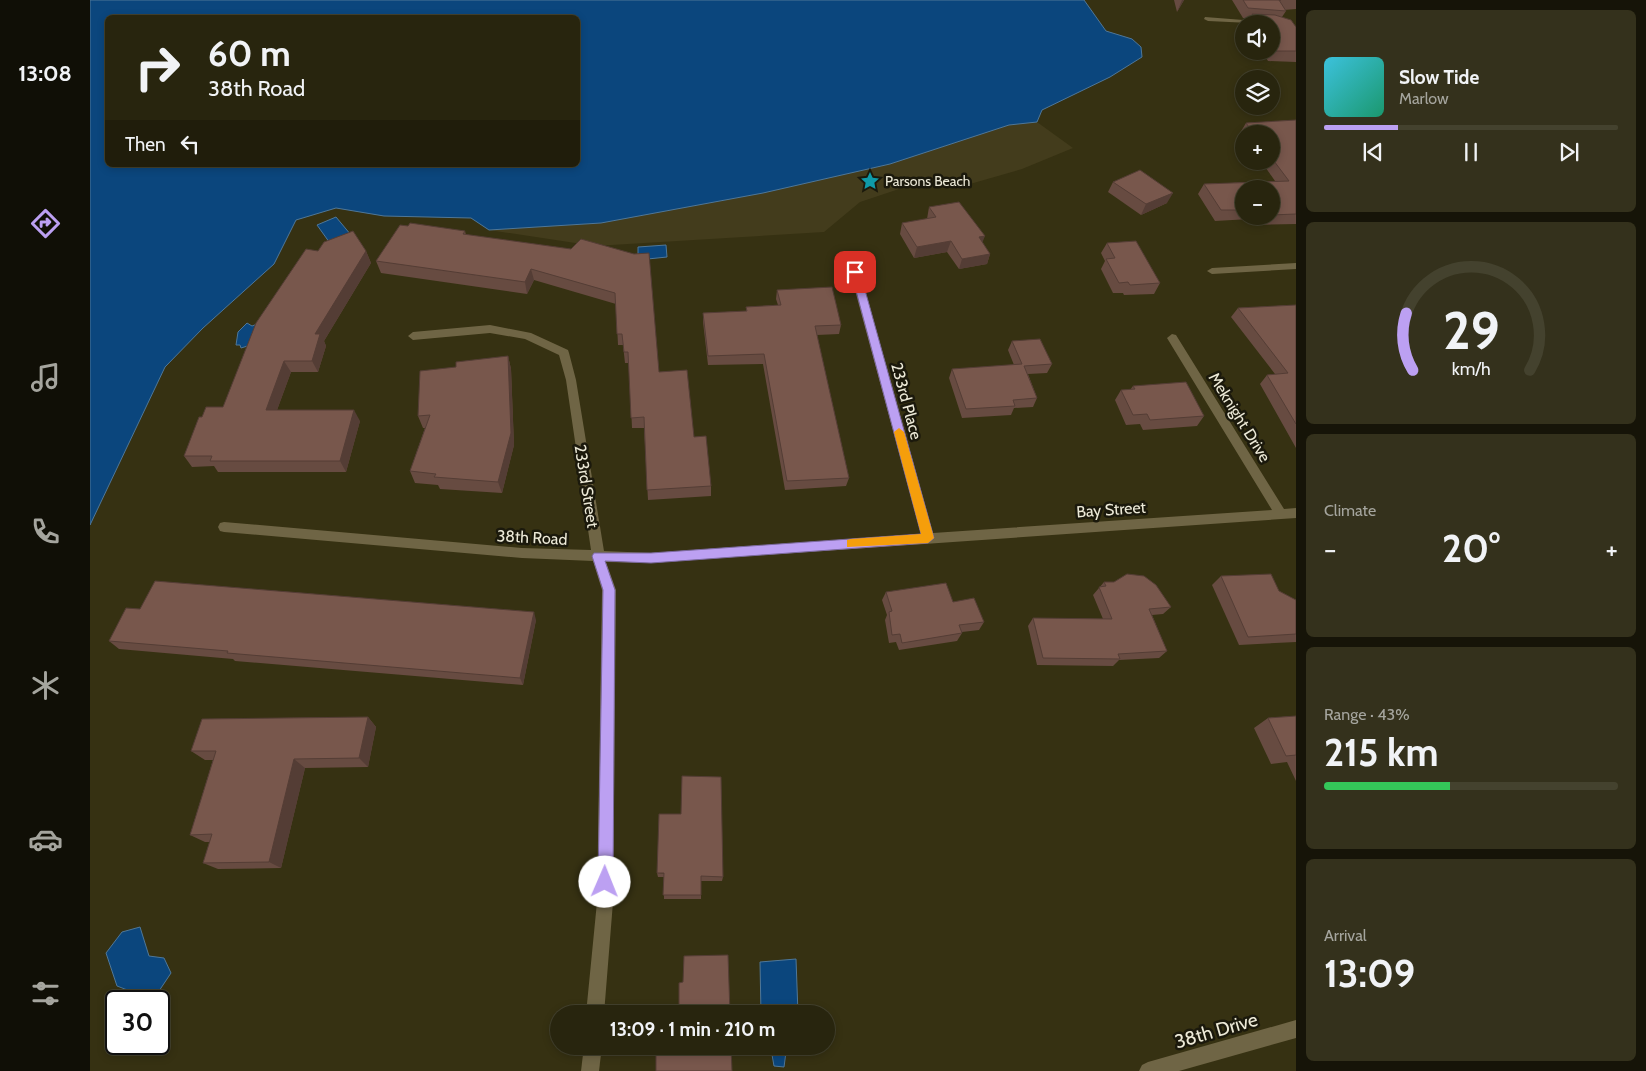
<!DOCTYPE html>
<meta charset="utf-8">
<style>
body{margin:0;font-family:Cabin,sans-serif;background:#34311c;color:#f1f3f6;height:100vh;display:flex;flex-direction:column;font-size:19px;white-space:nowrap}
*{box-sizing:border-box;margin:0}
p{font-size:16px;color:#a5a59e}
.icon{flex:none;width:28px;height:28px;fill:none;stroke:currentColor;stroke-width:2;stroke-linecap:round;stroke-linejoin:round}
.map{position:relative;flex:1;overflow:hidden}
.details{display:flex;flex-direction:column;gap:10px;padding:10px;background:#161408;width:350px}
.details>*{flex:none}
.top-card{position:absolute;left:15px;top:15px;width:475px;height:152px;border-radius:8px;box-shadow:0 2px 8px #0003,0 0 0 1px #44422e;background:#28250e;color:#f1f3f6;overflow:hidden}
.fabs{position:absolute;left:1145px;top:15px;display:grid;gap:10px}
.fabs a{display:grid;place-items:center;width:45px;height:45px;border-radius:50%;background:#28250e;box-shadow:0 2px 8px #0003,0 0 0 1px #44422e;font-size:25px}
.speed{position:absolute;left:15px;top:990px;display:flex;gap:10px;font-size:25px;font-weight:700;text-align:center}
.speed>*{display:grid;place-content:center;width:65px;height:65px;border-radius:50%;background:#28250e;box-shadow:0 2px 8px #0003,0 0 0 1px #44422e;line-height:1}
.speed .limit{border:2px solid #111;border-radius:8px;background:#fff;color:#111}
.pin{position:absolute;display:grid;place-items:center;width:42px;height:42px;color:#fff;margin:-21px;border-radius:10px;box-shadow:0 2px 8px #0006}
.me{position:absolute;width:55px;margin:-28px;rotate:1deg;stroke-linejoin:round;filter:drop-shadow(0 0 4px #0008)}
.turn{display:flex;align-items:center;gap:18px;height:105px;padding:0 20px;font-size:22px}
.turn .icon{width:65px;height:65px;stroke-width:2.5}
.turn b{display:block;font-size:35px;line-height:42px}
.then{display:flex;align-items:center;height:48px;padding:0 20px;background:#0003;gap:10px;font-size:19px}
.big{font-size:38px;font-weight:700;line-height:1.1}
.details .card{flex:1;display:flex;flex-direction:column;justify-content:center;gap:8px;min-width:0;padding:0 18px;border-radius:8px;background:#34311c}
.details .dial{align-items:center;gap:0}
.dial svg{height:130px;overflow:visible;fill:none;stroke:#44422e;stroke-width:7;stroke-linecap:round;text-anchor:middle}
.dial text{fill:#f1f3f6;stroke:none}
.song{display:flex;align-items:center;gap:15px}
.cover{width:60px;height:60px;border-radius:8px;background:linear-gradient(135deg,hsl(190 70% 55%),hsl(160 70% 35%))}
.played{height:5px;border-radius:2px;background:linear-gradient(90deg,#bca0f2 25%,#44422e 25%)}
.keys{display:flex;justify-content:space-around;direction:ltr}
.heat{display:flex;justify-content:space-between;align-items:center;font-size:28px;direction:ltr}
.charge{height:8px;border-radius:4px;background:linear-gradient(90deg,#34c759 43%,#44422e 0)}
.trip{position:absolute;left:460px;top:1005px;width:285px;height:50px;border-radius:25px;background:#28250e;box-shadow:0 2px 8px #0003,0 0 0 1px #44422e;font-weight:700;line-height:50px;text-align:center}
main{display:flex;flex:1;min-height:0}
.dock{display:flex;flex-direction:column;width:90px;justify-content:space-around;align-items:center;background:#100f06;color:#a5a59e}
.dock .icon{width:35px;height:35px}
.dock .selected{color:#bca0f2}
.dock b{font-size:22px;color:#f1f3f6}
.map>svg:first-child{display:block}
.sand{fill:#433c1c}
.water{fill:#0b467d;stroke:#4f7798;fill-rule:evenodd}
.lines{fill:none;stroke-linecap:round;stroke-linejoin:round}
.minor{fill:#6f6545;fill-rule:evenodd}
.wall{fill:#674b41;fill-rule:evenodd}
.shaded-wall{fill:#543d35}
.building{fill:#78574c;stroke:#543d35}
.route{fill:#bca0f2;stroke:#7a689d}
.slow{fill:#f59e0b}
.labels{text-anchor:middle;stroke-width:5;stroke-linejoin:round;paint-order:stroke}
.far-poi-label{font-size:14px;fill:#edead8;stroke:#1b190c;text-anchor:start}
.street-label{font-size:16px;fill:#edead8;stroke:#1b190c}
.near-street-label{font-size:19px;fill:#edead8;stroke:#1b190c}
</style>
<main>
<nav class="dock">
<b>13:08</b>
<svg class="icon selected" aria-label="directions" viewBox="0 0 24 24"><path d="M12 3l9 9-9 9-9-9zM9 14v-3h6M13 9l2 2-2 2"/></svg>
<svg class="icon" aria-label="music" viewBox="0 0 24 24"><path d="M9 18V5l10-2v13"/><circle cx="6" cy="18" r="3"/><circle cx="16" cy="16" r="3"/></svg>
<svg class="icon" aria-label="phone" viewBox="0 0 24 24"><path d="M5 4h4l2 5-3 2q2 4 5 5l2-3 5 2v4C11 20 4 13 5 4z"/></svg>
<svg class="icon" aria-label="climate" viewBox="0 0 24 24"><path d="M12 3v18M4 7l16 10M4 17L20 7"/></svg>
<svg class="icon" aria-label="car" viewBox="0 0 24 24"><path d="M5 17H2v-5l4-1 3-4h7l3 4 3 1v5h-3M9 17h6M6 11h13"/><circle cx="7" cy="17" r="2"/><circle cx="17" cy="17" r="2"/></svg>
<svg class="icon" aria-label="filters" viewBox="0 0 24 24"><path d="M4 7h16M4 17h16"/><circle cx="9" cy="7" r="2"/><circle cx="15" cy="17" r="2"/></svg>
</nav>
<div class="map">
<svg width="1206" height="1071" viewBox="0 0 1206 1071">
<rect width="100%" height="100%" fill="#363112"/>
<!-- sand -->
<polygon class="sand" points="947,122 983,148 932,169 873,186 851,175 770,202 734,232 505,246 399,230 511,223 673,193 800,164 919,125"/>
<!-- water -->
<g class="water">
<path d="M 0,0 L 994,0 L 1016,31 L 1042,39 L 1051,47 L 1052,57 L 1020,77 L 952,110 L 947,122 L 919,125 L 800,164 L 673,193 L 511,223 L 399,230 L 381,218 L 294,216 L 246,208 L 206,220 L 184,264 L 113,328 L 75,367 L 0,525 ZM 18,18 L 488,18 L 488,165 L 18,165 Z"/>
<polygon points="246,217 261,235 242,246 227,225"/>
<polygon points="576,245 577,257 548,260 548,247"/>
<polygon points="157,323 162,326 170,323 161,345 151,348 150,345 146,345 148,332"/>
<polygon points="50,927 59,956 74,958 81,973 69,991 49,998 40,991 27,986 16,953 32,932"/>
<polygon points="706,959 708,1014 671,1014 670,962"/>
<polygon points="671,1046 709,1046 710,1051 696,1052 694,1067 684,1066 681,1049 671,1053"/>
</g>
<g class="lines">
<!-- minor -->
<g class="minor">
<polygon points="1115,17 1179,22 1183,24 1181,26 1181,24 1118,21 1114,19"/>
<polygon points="1206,263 1206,269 1122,274 1117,271 1122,268"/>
<polygon points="765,269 770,272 843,533 1182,510 1077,338 1082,334 1086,335 1194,509 1206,508 1206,518 561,563 516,562 526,590 523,902 514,1014 496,1014 507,902 512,590 503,561 432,558 134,532 130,531 128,527 130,523 134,522 432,548 501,550 476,380 469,355 435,339 400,333 323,340 318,336 323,332 400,325 441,333 478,350 479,353 486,380 514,551 561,553 831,534 760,272"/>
<polygon points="1206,1020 1206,1038 1089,1071 1049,1071 1052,1065 1058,1062"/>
<polygon points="494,1046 512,1046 509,1071 491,1071"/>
</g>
</g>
<!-- wall -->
<g class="wall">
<polygon points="1084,0 1094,0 1087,12"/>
<polygon points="1142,0 1206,0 1206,9 1194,10 1196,11 1192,17 1206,27 1206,62 1178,61 1172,51 1181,51 1181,24 1157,24 1160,19 1153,18"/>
<path d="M 1206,120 L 1206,224 L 1164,225 L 1160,219 L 1125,221 L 1108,194 L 1114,184 L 1185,181 L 1171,161 L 1181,161 L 1181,134 L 1154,134 L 1154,138 L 1150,133 L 1156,123 ZM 1154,189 L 1181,189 L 1181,216 L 1154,216 Z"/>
<polygon points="1023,182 1077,203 1051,215 1018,192"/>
<polygon points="839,207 892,242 900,254 897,264 869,269 857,252 824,258 810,234 812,223 837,219"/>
<polygon points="375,231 376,235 481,249 544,254 569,372 604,437 621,486 621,496 558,500 554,428 542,428 539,363 535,363 533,345 528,345 526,304 444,280 437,294 291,273 286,261"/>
<polygon points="1017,243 1070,283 1064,294 1034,295 1033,293 1023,293 1011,269 1015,261 1011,253"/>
<polygon points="228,251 276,251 281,263 234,341 236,346 228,372 201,372 187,410 270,421 256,472 128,472 124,466 102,467 94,456 112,417 133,407"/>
<polygon points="687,290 751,325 749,334 727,335 759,478 756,486 695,490 673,364 618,365 613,322 613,313 656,311 656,307 688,305 686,299"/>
<polygon points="1206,305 1206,448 1170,384 1177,375 1185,374 1141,317 1148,308"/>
<polygon points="922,341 962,364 957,373 938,374 947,398 943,407 924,408 921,415 872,418 859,378 862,369 924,365 918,350"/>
<polygon points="418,356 421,369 424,445 412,493 350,489 348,485 325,483 320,471 335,428 333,428 328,416 366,367"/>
<polygon points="1043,386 1114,416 1107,426 1053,430 1050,424 1036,425 1025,400 1031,390 1040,390"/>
<polygon points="1131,576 1189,591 1206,600 1206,642 1149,645 1122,585"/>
<polygon points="1014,582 1081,607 1073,614 1062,615 1077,651 1069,658 1029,660 1023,666 947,665 938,626 943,618 1013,619 1003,595"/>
<polygon points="796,592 863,602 894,622 889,630 872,632 872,633 867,641 809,650 806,642 799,643 795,620 797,615 792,600"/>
<polygon points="50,609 446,620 433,685 145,661 143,659 29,649 19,641"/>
<polygon points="1206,716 1206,781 1197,762 1181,764 1164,728 1178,718"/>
<polygon points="278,717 286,727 278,767 215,768 191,868 128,869 113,863 120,842 115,842 100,835 123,760 115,760 101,751"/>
<polygon points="567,873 633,877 632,881 611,881 611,899 574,899 574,877 568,877"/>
</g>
<!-- shaded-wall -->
<g class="shaded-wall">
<polygon points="1092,0 1094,0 1087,12"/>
<polygon points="1083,193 1077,203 1051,215 1056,204"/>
<polygon points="895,236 891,246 889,237"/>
<polygon points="861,241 857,252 824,258 827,247"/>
<polygon points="276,251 281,263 234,341 236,346 228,372 222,361 225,334"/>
<polygon points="900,254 897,264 869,269 872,259"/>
<polygon points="441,269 444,280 437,294 435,282"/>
<polygon points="418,356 421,369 424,445 412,493 408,482"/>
<polygon points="194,361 201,372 183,421 176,410"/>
<polygon points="264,410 270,421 256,472 250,461"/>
<polygon points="444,612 446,620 433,685 430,678"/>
<polygon points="278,717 286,727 278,767 269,758"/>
<polygon points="204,759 215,768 191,868 179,862"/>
</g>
<!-- building -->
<g class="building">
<polygon points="1153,0 1191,0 1189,0 1196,11 1158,8"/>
<polygon points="1162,14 1185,15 1201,20 1206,27 1206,51 1184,51 1181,46 1181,24 1168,24"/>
<polygon points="1206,120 1206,214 1181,215 1181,189 1154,189 1154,210 1131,210 1114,184 1199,181 1181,157 1181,134 1164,134 1156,123"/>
<polygon points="1050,170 1083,193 1056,204 1023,182"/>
<polygon points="869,202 895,236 889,237 900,254 872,259 861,241 827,247 812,223 846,217 839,207"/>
<polygon points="320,223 375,231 373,234 481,249 491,239 544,254 559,253 569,372 597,370 604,437 616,436 621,486 557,490 554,417 541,418 538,352 534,352 532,334 527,334 525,293 441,269 435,282 286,261 310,225 318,226"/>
<polygon points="263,231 276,251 225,334 230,334 222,361 194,361 176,410 264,410 250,461 120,461 122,456 94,456 109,417 112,417 116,407 133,407 166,323 216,249 228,251 234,242"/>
<polygon points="1046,241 1070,283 1040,285 1038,282 1029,283 1016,259 1025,258 1017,243"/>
<polygon points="742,287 751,325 725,326 759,478 697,481 674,354 618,356 613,313 657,311 656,307 691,305 687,290"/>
<polygon points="1206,305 1206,424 1177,375 1198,373 1148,308"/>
<polygon points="950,339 962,364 934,366 947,398 923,400 925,406 876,409 862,369 932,364 922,341"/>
<polygon points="418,356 421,433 408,482 344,477 346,474 320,471 340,415 328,416 330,371 366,367 366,362"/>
<polygon points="1096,382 1114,416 1060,420 1057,414 1043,415 1031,390 1045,389 1043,386"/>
<polygon points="1037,574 1054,576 1066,585 1081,607 1059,609 1077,651 1028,654 1030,659 953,658 943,618 1022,619 1009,587 1016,586 1014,582 1024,582"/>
<polygon points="1181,574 1189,591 1206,600 1206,634 1158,637 1131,576"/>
<polygon points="65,581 444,612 430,678 137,653 138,651 19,641 36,608 50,609"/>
<polygon points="856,583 863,602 884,598 894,622 869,625 872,633 812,643 810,634 802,635 799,612 802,611 796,592"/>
<polygon points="1206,716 1206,755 1196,756 1178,718"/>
<polygon points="278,717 269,758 204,759 179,862 113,863 122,834 100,835 126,751 101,751 112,719"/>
<polygon points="592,776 631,777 633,877 611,876 611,895 573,895 574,873 567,873 569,814 591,814"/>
<polygon points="638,955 640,1014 650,1014 589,1014 589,983 593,982 594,956"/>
<polygon points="589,1046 641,1046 642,1071 566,1071 566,1048 589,1047"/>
</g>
<!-- route -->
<polygon class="route" points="765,268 770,272 844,538 838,543 561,563 515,561 525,590 523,882 520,887 515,890 510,887 508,882 513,590 502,556 504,553 561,553 831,534 761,272"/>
<!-- slow -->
<polygon class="slow" points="809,428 814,432 844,538 838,543 757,547 757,540 761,539 831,534 804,432"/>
<!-- icons -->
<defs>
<g id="sight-bare" transform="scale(1.5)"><path d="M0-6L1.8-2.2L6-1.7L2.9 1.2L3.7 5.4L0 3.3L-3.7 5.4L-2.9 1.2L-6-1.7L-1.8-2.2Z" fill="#0f9aa8" stroke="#1b190c" stroke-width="2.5" paint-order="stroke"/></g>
</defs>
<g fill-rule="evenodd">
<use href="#sight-bare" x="780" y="181"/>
</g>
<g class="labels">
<!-- far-poi labels -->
<g class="far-poi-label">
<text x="795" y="186">Parsons Beach</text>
</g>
<!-- street labels -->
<g class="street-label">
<text transform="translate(817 401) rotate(75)" y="6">233rd Place</text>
<text transform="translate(1150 417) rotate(58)" y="6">Meknight Drive</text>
<text transform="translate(497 486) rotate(81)" y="6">233rd Street</text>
<text transform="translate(1021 509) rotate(-4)" y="6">Bay Street</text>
<text transform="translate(442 537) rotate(3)" y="6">38th Road</text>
</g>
<!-- near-street labels -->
<g class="near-street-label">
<text transform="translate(1126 1030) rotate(-16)" y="7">38th Drive</text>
</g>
</g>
</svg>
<div class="fabs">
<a><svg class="icon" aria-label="sound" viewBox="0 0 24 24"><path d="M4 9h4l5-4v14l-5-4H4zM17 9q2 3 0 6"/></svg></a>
<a><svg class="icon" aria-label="layers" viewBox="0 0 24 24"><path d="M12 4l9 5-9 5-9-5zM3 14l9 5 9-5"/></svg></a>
<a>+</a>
<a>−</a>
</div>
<div class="speed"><div class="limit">30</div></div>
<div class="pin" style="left:765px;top:272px;background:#d93025"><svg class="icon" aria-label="arrive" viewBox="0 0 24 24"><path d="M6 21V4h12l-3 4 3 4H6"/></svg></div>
<svg class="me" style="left:515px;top:882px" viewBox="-20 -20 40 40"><circle r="19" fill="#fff"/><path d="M0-13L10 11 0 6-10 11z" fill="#bca0f2"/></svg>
<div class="trip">13:09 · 1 min · 210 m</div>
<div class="top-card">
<div class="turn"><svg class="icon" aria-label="right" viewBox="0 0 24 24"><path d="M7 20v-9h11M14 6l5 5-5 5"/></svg><div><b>60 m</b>38th Road</div></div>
<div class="then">Then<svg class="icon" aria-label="left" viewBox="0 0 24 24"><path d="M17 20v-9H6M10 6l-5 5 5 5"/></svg></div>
</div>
</div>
<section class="details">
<div class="card">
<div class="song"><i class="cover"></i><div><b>Slow Tide</b><p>Marlow</p></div></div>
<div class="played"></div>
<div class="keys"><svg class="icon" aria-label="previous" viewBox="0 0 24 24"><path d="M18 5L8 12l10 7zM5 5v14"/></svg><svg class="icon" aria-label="pause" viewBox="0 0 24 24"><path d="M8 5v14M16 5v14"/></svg><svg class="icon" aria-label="next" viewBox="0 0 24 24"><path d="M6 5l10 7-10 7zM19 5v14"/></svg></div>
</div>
<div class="card dial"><svg viewBox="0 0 100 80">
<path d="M14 69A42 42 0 1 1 86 69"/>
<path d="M14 69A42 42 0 0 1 10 34" stroke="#bca0f2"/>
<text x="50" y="56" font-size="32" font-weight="700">29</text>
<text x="50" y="72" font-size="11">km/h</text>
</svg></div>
<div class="card"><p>Climate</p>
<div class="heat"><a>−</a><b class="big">20°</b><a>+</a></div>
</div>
<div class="card"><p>Range · 43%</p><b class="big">215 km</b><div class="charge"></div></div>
<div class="card"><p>Arrival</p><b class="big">13:09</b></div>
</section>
</main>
